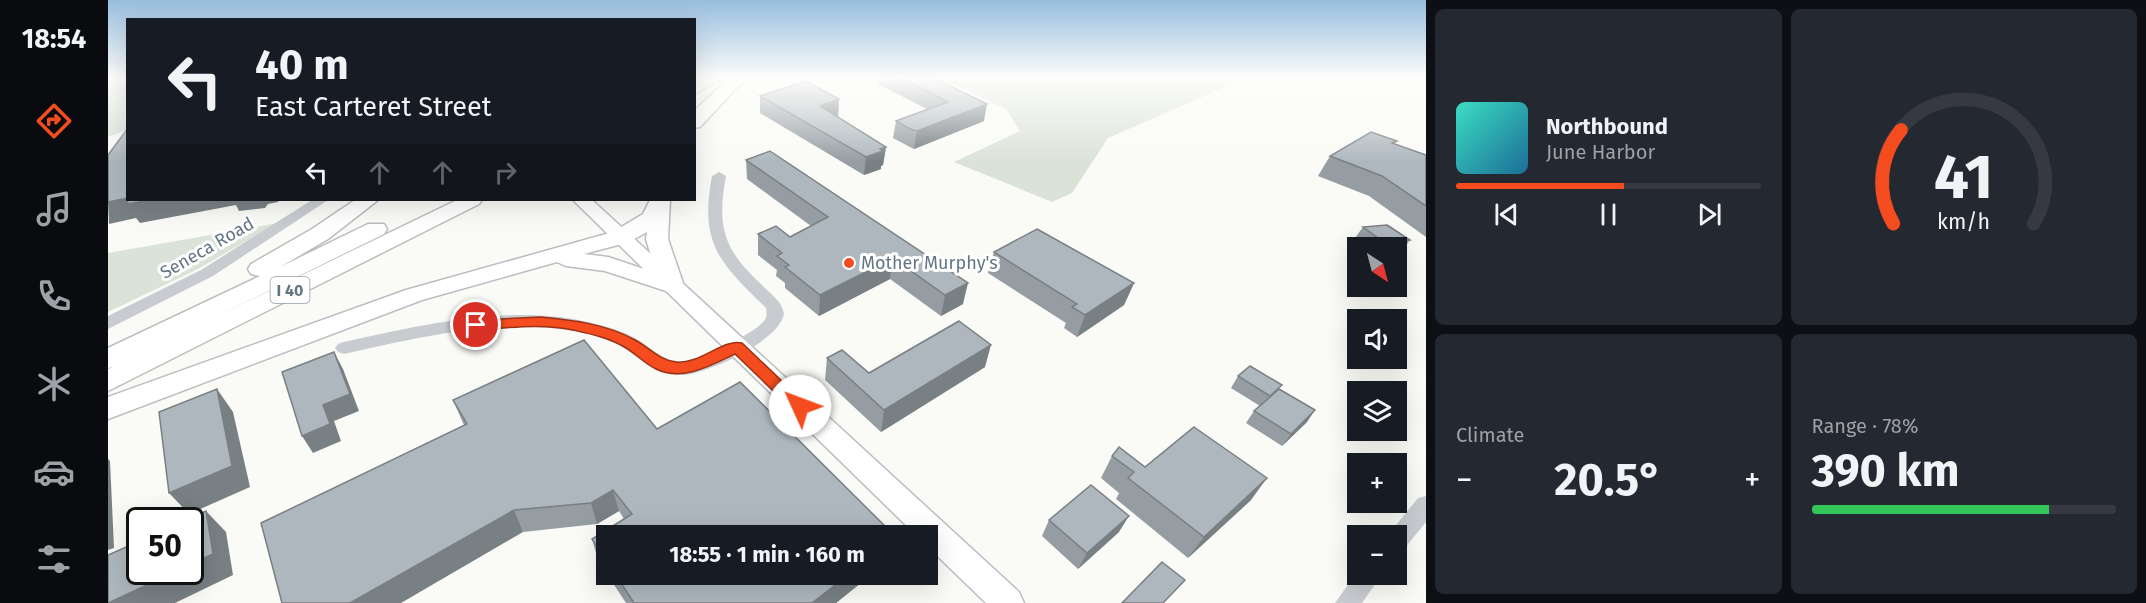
<!DOCTYPE html>
<meta charset="utf-8">
<style>
body{margin:0;font-family:"Fira Sans",sans-serif;background:#242831;color:#f1f3f6;height:100vh;display:flex;flex-direction:column;font-size:22px;white-space:nowrap}
*{box-sizing:border-box;margin:0}
p{font-size:20px;color:#9ea1a6}
.icon{flex:none;width:33px;height:33px;fill:none;stroke:currentColor;stroke-width:2;stroke-linecap:round;stroke-linejoin:round}
.map{position:relative;flex:1;overflow:hidden}
.drawer{display:flex;flex-direction:column;gap:9px;padding:9px;background:#0d0f14;width:720px}
.drawer>*{flex:none}
.banner{position:absolute;left:18px;top:18px;width:570px;height:183px;border-radius:0px;box-shadow:0 6px 24px #0002;background:#171b24;color:#f1f3f6;overflow:hidden}
.needle{width:39px;rotate:144deg}
.buttons{position:absolute;left:1239px;top:237px;display:grid;gap:12px}
.buttons a{display:grid;place-items:center;width:60px;height:60px;border-radius:0px;background:#171b24;box-shadow:0 6px 24px #0002;font-size:30px}
.speed{position:absolute;left:18px;top:507px;display:flex;gap:12px;font-size:30px;font-weight:700;text-align:center}
.speed>*{display:grid;place-content:center;width:78px;height:78px;border-radius:50%;background:#171b24;box-shadow:0 6px 24px #0002;line-height:1}
.speed .limit{border:3px solid #111;border-radius:9px;background:#fff;color:#111}
.pin{position:absolute;display:grid;place-items:center;width:51px;height:51px;color:#fff;margin:-26px;border:3px solid #fff;border-radius:50%;box-shadow:0 2px 6px #0007}
.me{position:absolute;width:66px;margin:-33px;rotate:313deg;stroke-linejoin:round;filter:drop-shadow(0 0 4px #0008)}
.turn{display:flex;align-items:center;gap:21px;height:126px;padding:0 30px;font-size:27px}
.turn .icon{width:78px;height:78px;stroke-width:2.5}
.turn b{display:block;font-size:42px;line-height:51px}
.lanes{display:flex;align-items:center;height:57px;padding:0 30px;background:#0003;justify-content:center;gap:30px;direction:ltr}
.lanes .off{opacity:.35}
.big{font-size:45px;font-weight:700;line-height:1.1}
.drawer .widget{flex:1;display:flex;flex-direction:column;justify-content:center;gap:9px;min-width:0;padding:0 21px;border-radius:9px;background:#242831}
.drawer .dial{align-items:center;gap:0}
.dial svg{height:156px;overflow:visible;fill:none;stroke:#363941;stroke-width:7;stroke-linecap:round;text-anchor:middle}
.dial text{fill:#f1f3f6;stroke:none}
.song{display:flex;align-items:center;gap:18px}
.cover{width:72px;height:72px;border-radius:9px;background:linear-gradient(135deg,hsl(170 70% 55%),hsl(200 70% 35%))}
.played{height:6px;border-radius:3px;background:linear-gradient(90deg,#f44c1e 55%,#363941 55%)}
.keys{display:flex;justify-content:space-around;direction:ltr}
.heat{display:flex;justify-content:space-between;align-items:center;font-size:33px;direction:ltr}
.charge{height:9px;border-radius:4px;background:linear-gradient(90deg,#34c759 78%,#363941 0)}
.drawer .tiles{flex:1;display:grid;gap:9px;grid-template-columns:repeat(2,1fr)}
.trip{position:absolute;left:488px;top:525px;width:342px;height:60px;border-radius:0px;background:#171b24;box-shadow:0 6px 24px #0002;font-weight:700;line-height:60px;text-align:center}
main{display:flex;flex:1;min-height:0}
.tab-bar{display:flex;flex-direction:column;width:108px;justify-content:space-around;align-items:center;background:#090b0e;color:#9ea1a6}
.tab-bar .icon{width:42px;height:42px}
.tab-bar .current{color:#f44c1e}
.tab-bar b{font-size:27px;color:#f1f3f6}
.map>svg:first-child{display:block}
.green{fill:#dbe2d8}
.lines{fill:none;stroke-linecap:round;stroke-linejoin:round}
.major-casing{stroke:#babfc3;stroke-width:3}
.highway-casing{stroke:#babec1;stroke-width:3}
.minor{fill:#c8ccd0;fill-rule:evenodd}
.major{fill:#fff;fill-rule:evenodd}
.highway{fill:#fff;fill-rule:evenodd}
.wall{fill:#959da3}
.shaded-wall{fill:#798084}
.building{fill:#adb7bd;stroke:#798084;stroke-width:1.5}
.route{fill:#f44c1e;stroke:#9f3114;stroke-width:1.5}
.poi-dot{fill:#f44c1e;stroke:#fff;stroke-width:2}
.labels{text-anchor:middle;stroke-width:6;stroke-linejoin:round;paint-order:stroke}
.shield{fill:#fff;stroke:#919faa;stroke-width:1.5}
.shield-label{font-size:16px;font-weight:bold;fill:#627685}
.street-label{font-size:18px;fill:#627685;stroke:#fff}
.poi-label{font-size:18px;fill:#627685;stroke:#fff;text-anchor:start}
</style>
<main>
<nav class="tab-bar">
<b>18:54</b>
<svg class="icon current" aria-label="directions" viewBox="0 0 24 24"><path d="M12 3l9 9-9 9-9-9zM9 14v-3h6M13 9l2 2-2 2"/></svg>
<svg class="icon" aria-label="music" viewBox="0 0 24 24"><path d="M9 18V5l10-2v13"/><circle cx="6" cy="18" r="3"/><circle cx="16" cy="16" r="3"/></svg>
<svg class="icon" aria-label="phone" viewBox="0 0 24 24"><path d="M5 4h4l2 5-3 2q2 4 5 5l2-3 5 2v4C11 20 4 13 5 4z"/></svg>
<svg class="icon" aria-label="climate" viewBox="0 0 24 24"><path d="M12 3v18M4 7l16 10M4 17L20 7"/></svg>
<svg class="icon" aria-label="car" viewBox="0 0 24 24"><path d="M5 17H2v-5l4-1 3-4h7l3 4 3 1v5h-3M9 17h6M6 11h13"/><circle cx="7" cy="17" r="2"/><circle cx="17" cy="17" r="2"/></svg>
<svg class="icon" aria-label="filters" viewBox="0 0 24 24"><path d="M4 7h16M4 17h16"/><circle cx="9" cy="7" r="2"/><circle cx="15" cy="17" r="2"/></svg>
</nav>
<div class="map">
<svg width="1318" height="603" viewBox="0 0 1318 603">
<rect width="100%" height="100%" fill="#fafaf7"/>
<!-- green -->
<g class="green">
<polygon points="0,77 19,77 19,130 0,137"/>
<polygon points="830,77 1140,77 1000,138 964,193 944,202 846,162 912,131 898,109"/>
<polygon points="170,223 88,270 0,312 0,253"/>
</g>
<g class="lines">
<!-- major casing -->
<g class="major-casing">
<polygon id="major" points="465,200 484,200 911,592 916,603 878,603 819,546 819,536 809,536"/>
</g>
<!-- highway casing -->
<g class="highway-casing">
<g id="highway">
<polygon points="597,77 617,77 586,94 586,82"/>
<polygon points="622,77 639,77 592,127 586,128 586,111"/>
<polygon points="247,200 270,200 220,239 172,267 260,224 276,224 279,229 276,234 95,323 349,200 374,200 371,204 0,391 0,369 5,367 0,368 0,348 152,276 143,274 140,269 143,264 204,229"/>
<path d="M 542,200 L 562,200 L 560,239 L 576,286 L 572,291 L 564,293 L 497,271 L 458,266 L 449,262 L 314,300 L 0,419 L 0,397 L 298,290 L 505,232 L 535,214 ZM 539,232 L 538,239 L 548,273 L 500,257 L 476,254 L 521,242 Z"/>
</g>
</g>
<!-- minor -->
<g class="minor">
<path d="M 611,172 L 618,176 C 608,230 617,251 657,288 C 665,296 674,302 676,314 C 671,341 601,373 575,375 C 552,376 536,360 518,349 C 506,342 493,337 480,334 C 400,315 314,337 236,354 L 230,352 L 227,348 L 230,344 L 236,342 C 314,325 400,304 480,322 C 496,326 513,330 527,338 C 543,347 556,363 575,361 C 592,360 646,334 656,321 C 659,317 659,313 658,308 C 612,263 591,244 604,176 Z"/>
<polygon points="204,200 220,200 105,276 0,329 0,316 93,270"/>
<polygon points="1318,496 1318,522 1296,549 1288,552 1288,536 1280,535 1310,498"/>
<polygon points="1250,571 1250,574 1274,574 1254,603 1227,603"/>
</g>
<!-- major -->
<use href="#major" class="major"/>
<!-- highway -->
<use href="#highway" class="highway"/>
</g>
<!-- wall -->
<g class="wall">
<polygon points="771,77 824,77 876,121 806,149 800,146 785,138 788,121 819,109 770,84"/>
<polygon points="652,96 731,99 730,116 729,116 778,147 775,165 773,166 773,169 756,175 652,113"/>
<polygon points="1287,144 1318,155 1318,237 1261,196 1210,176 1222,156"/>
<polygon points="638,160 855,304 833,316 782,279 711,316 677,288 677,283 668,276 669,270 650,255 650,234 682,237 703,226 639,179"/>
<polygon points="1255,227 1302,240 1294,251 1288,252 1288,248 1260,248 1247,238"/>
<polygon points="886,252 1026,283 1016,305 969,337 956,328 958,323 880,273"/>
<polygon points="719,358 761,373 877,367 773,432 717,380"/>
<polygon points="1130,376 1171,389 1199,422 1174,446 1138,423 1146,411 1152,406 1123,388"/>
<polygon points="345,400 549,429 787,536 498,536 498,572 490,560 484,539 516,519 511,511 489,524 415,532 355,423"/>
<polygon points="1004,456 1037,467 1143,500 1080,558 1008,499 1011,493 993,478"/>
<polygon points="941,520 1011,532 970,569 934,536"/>
<polygon points="499,574 764,574 728,603 518,603"/>
</g>
<!-- shaded-wall -->
<g class="shaded-wall">
<polygon points="731,99 730,116 711,123 712,106"/>
<polygon points="879,104 876,121 806,149 809,131"/>
<polygon points="778,147 775,165 773,166 773,169 756,175 758,157"/>
<polygon points="20,198 20,200 171,200 170,202 160,204 157,208 131,211 128,205 32,223 28,218 1,224 0,202"/>
<polygon points="785,258 782,279 711,316 712,295"/>
<polygon points="860,283 855,304 833,316 837,295"/>
<polygon points="1026,283 1016,305 969,337 977,315"/>
<polygon points="883,345 877,367 773,432 776,410"/>
<polygon points="226,352 235,369 251,411 226,421 233,441 205,453 194,436 215,405"/>
<polygon points="109,389 125,412 142,487 81,514 61,493"/>
<polygon points="1207,410 1199,422 1174,446 1183,434"/>
<polygon points="0,459 2,461 6,548 0,550"/>
<polygon points="1159,478 1143,500 1080,558 1096,537"/>
<polygon points="505,490 511,511 489,524 483,503"/>
<polygon points="406,510 415,532 293,603 242,603"/>
<polygon points="98,511 118,532 125,575 67,603 0,603 67,572 82,572 82,564"/>
<polygon points="1021,516 1011,532 970,569 979,553"/>
<polygon points="741,574 764,574 728,603 704,603"/>
</g>
<!-- building -->
<g class="building">
<polygon points="791,77 824,77 879,104 809,131 802,129 788,121 840,102"/>
<polygon points="698,81 731,99 712,106 778,147 772,149 775,151 758,157 652,96"/>
<polygon points="20,128 20,198 0,202 0,155"/>
<polygon points="1263,132 1289,141 1284,143 1318,155 1318,206 1274,176 1222,156"/>
<polygon points="662,151 860,283 837,295 785,258 712,295 677,267 681,265 669,256 674,253 650,234 668,226 682,237 720,217 638,160"/>
<polygon points="21,200 44,200 18,204"/>
<polygon points="1279,225 1302,240 1277,243 1255,227"/>
<polygon points="929,229 1026,283 977,315 964,307 969,304 886,252"/>
<polygon points="851,321 883,345 776,410 719,358 734,350 761,373"/>
<polygon points="476,340 549,429 632,382 787,536 498,536 498,561 484,539 524,514 505,490 483,503 406,510 242,603 174,603 153,523 359,424 345,400"/>
<polygon points="226,352 242,394 215,405 222,424 194,436 174,372"/>
<polygon points="1142,366 1174,385 1162,396 1130,376"/>
<polygon points="109,389 124,466 61,493 51,412"/>
<polygon points="1171,389 1207,410 1183,434 1146,411"/>
<polygon points="1086,427 1159,478 1096,537 1020,478 1026,472 1004,456 1011,447 1037,467"/>
<polygon points="983,485 1021,516 979,553 941,520"/>
<polygon points="98,511 105,554 82,564 82,520 77,520"/>
<polygon points="32,541 32,572 67,572 0,603 0,555"/>
<polygon points="1054,562 1077,580 1055,603 1014,603"/>
<polygon points="507,574 741,574 704,603 526,603"/>
</g>
<!-- sky -->
<linearGradient id="sky" x2="0" y2="1"><stop stop-color="#97bdde"/><stop offset="0.48" stop-color="#fdfdfb"/><stop offset="1" stop-color="#fdfdfb" stop-opacity="0"/></linearGradient>
<rect width="1318" height="162" fill="url(#sky)"/>
<!-- route -->
<path class="route" d="M 433,317 C 464,320 499,324 527,340 C 542,348 551,360 568,362 C 591,365 616,338 634,343 L 700,406 L 692,412 L 686,411 L 627,354 C 604,365 574,382 548,369 C 537,364 528,354 518,348 C 502,338 483,334 465,330 C 434,323 400,328 368,330 L 361,325 L 368,320 Z"/>
<!-- markers -->
<circle class="poi-dot" cx="741" cy="263" r="6"/>
<g class="labels">
<!-- shield labels -->
<rect class="shield" x="162.5" y="277" width="39" height="26" rx="4.5"/>
<g class="shield-label">
<text x="182" y="296">I 40</text>
</g>
<!-- street labels -->
<g class="street-label">
<text transform="translate(99 248) rotate(-30)" y="6">Seneca Road</text>
</g>
<!-- poi labels -->
<g class="poi-label">
<text x="753" y="269">Mother Murphy's</text>
</g>
</g>
</svg>
<div class="buttons">
<a><svg class="needle" viewBox="-14 -14 28 28"><path d="M0-13l5 13h-10z" fill="#e53935"/><path d="M0 13l5-13h-10z" fill="#9ea1a6"/></svg></a>
<a><svg class="icon" aria-label="sound" viewBox="0 0 24 24"><path d="M4 9h4l5-4v14l-5-4H4zM17 9q2 3 0 6"/></svg></a>
<a><svg class="icon" aria-label="layers" viewBox="0 0 24 24"><path d="M12 4l9 5-9 5-9-5zM3 14l9 5 9-5"/></svg></a>
<a>+</a>
<a>−</a>
</div>
<div class="speed"><div class="limit">50</div></div>
<div class="pin" style="left:368px;top:325px;background:#d93025"><svg class="icon" aria-label="arrive" viewBox="0 0 24 24"><path d="M6 21V4h12l-3 4 3 4H6"/></svg></div>
<svg class="me" style="left:692px;top:406px" viewBox="-20 -20 40 40"><circle r="19" fill="#fff"/><path d="M0-13L10 11 0 6-10 11z" fill="#f44c1e"/></svg>
<div class="trip">18:55 · 1 min · 160 m</div>
<div class="banner">
<div class="turn"><svg class="icon" aria-label="left" viewBox="0 0 24 24"><path d="M17 20v-9H6M10 6l-5 5 5 5"/></svg><div><b>40 m</b>East Carteret Street</div></div>
<div class="lanes"><svg class="icon" aria-label="left" viewBox="0 0 24 24"><path d="M17 20v-9H6M10 6l-5 5 5 5"/></svg><svg class="icon off" aria-label="ahead" viewBox="0 0 24 24"><path d="M12 20V5M6 11l6-6 6 6"/></svg><svg class="icon off" aria-label="ahead" viewBox="0 0 24 24"><path d="M12 20V5M6 11l6-6 6 6"/></svg><svg class="icon off" aria-label="right" viewBox="0 0 24 24"><path d="M7 20v-9h11M14 6l5 5-5 5"/></svg></div>
</div>
</div>
<section class="drawer">
<div class="tiles">
<div class="widget">
<div class="song"><i class="cover"></i><div><b>Northbound</b><p>June Harbor</p></div></div>
<div class="played"></div>
<div class="keys"><svg class="icon" aria-label="previous" viewBox="0 0 24 24"><path d="M18 5L8 12l10 7zM5 5v14"/></svg><svg class="icon" aria-label="pause" viewBox="0 0 24 24"><path d="M8 5v14M16 5v14"/></svg><svg class="icon" aria-label="next" viewBox="0 0 24 24"><path d="M6 5l10 7-10 7zM19 5v14"/></svg></div>
</div>
<div class="widget dial"><svg viewBox="0 0 100 80">
<path d="M14 69A42 42 0 1 1 86 69"/>
<path d="M14 69A42 42 0 0 1 18 21" stroke="#f44c1e"/>
<text x="50" y="56" font-size="32" font-weight="700">41</text>
<text x="50" y="72" font-size="11">km/h</text>
</svg></div>
<div class="widget"><p>Climate</p>
<div class="heat"><a>−</a><b class="big">20.5°</b><a>+</a></div>
</div>
<div class="widget"><p>Range · 78%</p><b class="big">390 km</b><div class="charge"></div></div>
</div>
</section>
</main>
